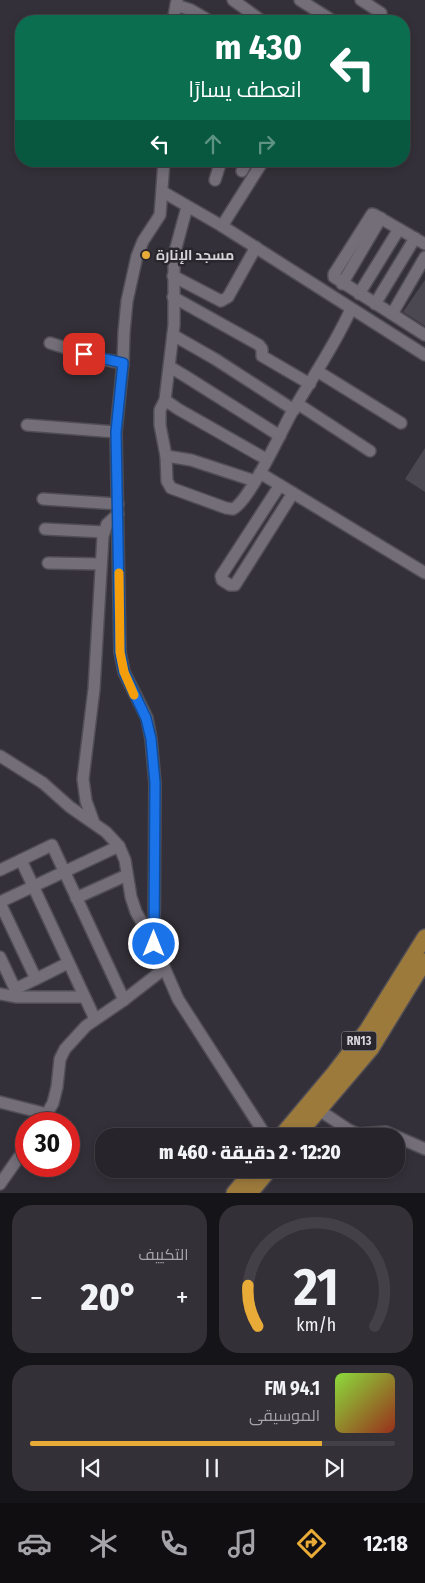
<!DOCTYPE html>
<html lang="ar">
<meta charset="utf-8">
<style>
body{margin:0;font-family:"Fira Sans Condensed",Cairo,sans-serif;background:#333037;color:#f1f3f6;direction:rtl;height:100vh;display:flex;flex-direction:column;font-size:19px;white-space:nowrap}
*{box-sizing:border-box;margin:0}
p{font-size:16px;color:#a4a4a9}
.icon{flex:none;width:28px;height:28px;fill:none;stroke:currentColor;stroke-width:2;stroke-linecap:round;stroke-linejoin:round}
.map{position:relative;height:1193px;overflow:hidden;direction:ltr}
.details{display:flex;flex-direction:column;gap:12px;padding:12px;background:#151418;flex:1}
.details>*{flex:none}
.hud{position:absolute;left:15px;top:15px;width:395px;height:152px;border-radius:20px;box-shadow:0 2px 8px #0003,0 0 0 1px #434147;direction:rtl;background:#0b6e4f;color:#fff;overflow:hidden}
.speed{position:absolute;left:15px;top:1112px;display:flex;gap:10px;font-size:25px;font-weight:700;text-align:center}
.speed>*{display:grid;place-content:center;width:65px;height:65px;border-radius:50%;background:#27242b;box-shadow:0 2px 8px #0003,0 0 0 1px #434147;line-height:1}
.speed .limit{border:8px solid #d22;background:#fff;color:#111}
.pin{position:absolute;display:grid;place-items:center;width:42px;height:42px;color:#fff;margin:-21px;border-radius:10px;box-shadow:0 2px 8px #0006}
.me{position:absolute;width:55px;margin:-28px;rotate:0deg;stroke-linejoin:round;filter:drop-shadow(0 0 4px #0008)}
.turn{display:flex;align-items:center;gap:18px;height:105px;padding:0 25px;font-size:22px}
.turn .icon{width:65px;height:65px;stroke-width:2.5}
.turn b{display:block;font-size:35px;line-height:42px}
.lanes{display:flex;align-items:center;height:48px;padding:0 25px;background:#0003;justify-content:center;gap:25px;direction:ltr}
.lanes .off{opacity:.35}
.big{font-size:38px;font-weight:800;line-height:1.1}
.details .widget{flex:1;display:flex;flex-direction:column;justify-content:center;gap:8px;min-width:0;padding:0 18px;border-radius:20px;background:#333037}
.details .dial{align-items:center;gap:0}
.dial svg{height:130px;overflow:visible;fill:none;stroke:#434147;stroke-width:7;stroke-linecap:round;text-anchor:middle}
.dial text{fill:#f1f3f6;stroke:none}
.song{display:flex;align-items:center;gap:15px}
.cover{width:60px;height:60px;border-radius:8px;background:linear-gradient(135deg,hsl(90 70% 55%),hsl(10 70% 35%))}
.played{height:5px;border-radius:2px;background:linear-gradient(90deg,#e9ab38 80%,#434147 80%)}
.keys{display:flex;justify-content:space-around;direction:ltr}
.heat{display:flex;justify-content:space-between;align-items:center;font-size:28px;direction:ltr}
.details .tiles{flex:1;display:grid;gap:12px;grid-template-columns:1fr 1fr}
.widget:last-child{grid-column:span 2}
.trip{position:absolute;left:95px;top:1128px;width:310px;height:50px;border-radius:20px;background:#27242b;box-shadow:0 2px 8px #0003,0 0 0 1px #434147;font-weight:800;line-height:50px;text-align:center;direction:rtl}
.dock{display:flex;height:80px;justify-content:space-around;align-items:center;background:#100e11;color:#a4a4a9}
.dock .icon{width:35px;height:35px}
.dock .selected{color:#e9ab38}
.dock b{font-size:22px;color:#f1f3f6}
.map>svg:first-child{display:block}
.building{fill:#4c4851}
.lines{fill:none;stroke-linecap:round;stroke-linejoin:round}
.minor-casing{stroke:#504d54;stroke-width:14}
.major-casing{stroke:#504d54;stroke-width:18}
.minor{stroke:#736e78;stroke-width:11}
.major{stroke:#9c7a3c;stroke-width:15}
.route-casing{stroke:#114b97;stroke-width:12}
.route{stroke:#1a73e8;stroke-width:9}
.slow{stroke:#f59e0b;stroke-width:9}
.poi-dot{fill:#e9ab38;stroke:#2a262e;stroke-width:2}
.labels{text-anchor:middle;stroke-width:5;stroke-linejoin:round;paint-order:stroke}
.shield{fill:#2a262e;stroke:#a3a0a6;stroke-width:1}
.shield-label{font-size:12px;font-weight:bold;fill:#d7d4da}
.poi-label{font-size:14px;font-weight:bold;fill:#d7d4da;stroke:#2a262e;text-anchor:start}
</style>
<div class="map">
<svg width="425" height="1193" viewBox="0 0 425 1193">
<rect width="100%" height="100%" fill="#343039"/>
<!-- building -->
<g class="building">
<polygon points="425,280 425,326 403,312"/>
<polygon points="425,448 425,492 405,479"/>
</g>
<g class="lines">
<!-- minor casing -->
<g class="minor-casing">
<g id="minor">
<polyline points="233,0 262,21"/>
<polyline points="300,0 333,21"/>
<polyline points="361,0 381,13"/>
<polyline points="176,5 191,10 210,21"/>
<polyline points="173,21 177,0"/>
<polyline points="164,161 160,215 143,241 137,256 127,301 124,332 123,363 116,432 120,652 124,672 147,718 151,739 155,783 154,944 178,999 266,1136"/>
<polyline points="242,171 247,161"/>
<polyline points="215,180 221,161"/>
<polyline points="163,192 222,226 425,355"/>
<path d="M 187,207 L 174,255 L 174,325 L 165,400 L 160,410 L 160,425 L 166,456 L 167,481 L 171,488 L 226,508 L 233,509 C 250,500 281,432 292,412 C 312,378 335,345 351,309"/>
<polyline points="222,226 263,161"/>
<polyline points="425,244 375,215 372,214 334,274 334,277 425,335"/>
<polyline points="173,276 221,301 228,297 256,247"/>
<polyline points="342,284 381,218"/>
<polyline points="359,294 399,229"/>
<polyline points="173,297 259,345 262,349 262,356 310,384"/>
<polyline points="375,304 415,238"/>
<polyline points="392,314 425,257"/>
<polyline points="173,335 215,359 294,410"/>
<polyline points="50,343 101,359 123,363"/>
<polyline points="170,367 185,376 280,436"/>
<polyline points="317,371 401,423"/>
<polyline points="165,400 178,409 266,459"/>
<polyline points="298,404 370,451"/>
<polyline points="27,425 116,432"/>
<polyline points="166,456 191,460 255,481"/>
<polyline points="260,473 425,573"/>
<polyline points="280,485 221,576 222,580 230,585 235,585 293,493"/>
<polyline points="43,499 118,504"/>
<polyline points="45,529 104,532"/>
<polyline points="48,563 101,564"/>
<polyline points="0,756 43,783 70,807 106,832 119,846 125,860 131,897 136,912 153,942"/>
<polyline points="94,823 86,801 83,779 94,689 103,536 107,524 118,514"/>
<polyline points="0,870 21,860"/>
<polyline points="76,898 127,875"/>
<polyline points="0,902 119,846"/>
<polyline points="0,903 36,979 68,963"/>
<polyline points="0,957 15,989 36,979"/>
<polyline points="0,994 17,997 84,997"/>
<polyline points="95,1019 21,860 52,845 124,1000"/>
<polyline points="0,1102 47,1114"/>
<polyline points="319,1110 349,1130 358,1134 386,1132 425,1149"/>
<polyline points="41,1124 53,1103 57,1087 60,1059 65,1049 86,1026 124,1000 164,969"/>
<polyline points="0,1184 26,1147"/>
</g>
</g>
<!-- major casing -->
<g class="major-casing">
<g id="major">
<polyline points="281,1136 334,1073 367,1030 425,937"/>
<polyline points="297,1136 371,1049 425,961"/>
<polyline points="234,1193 254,1169"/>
<polyline points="250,1193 270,1169"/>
</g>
</g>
<!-- minor -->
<use href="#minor" class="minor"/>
<!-- major -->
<use href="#major" class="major"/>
</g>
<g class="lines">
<!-- route casing -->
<g class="route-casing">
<polyline id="route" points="84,354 123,363 116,432 120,652 124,672 146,718 151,739 155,783 154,944"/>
</g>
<!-- route -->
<use href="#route" class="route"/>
<!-- slow -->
<polyline class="slow" points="119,573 120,652 124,672 134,695"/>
</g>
<!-- markers -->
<circle class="poi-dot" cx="146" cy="255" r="5"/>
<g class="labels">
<!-- shield labels -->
<rect class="shield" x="341.5" y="1031.5" width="35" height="19" rx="4"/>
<g class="shield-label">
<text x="359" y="1045">RN13</text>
</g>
<!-- poi labels -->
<g class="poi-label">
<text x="156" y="260">مسجد الإنارة</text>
</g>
</g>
</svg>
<div class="speed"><div class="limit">30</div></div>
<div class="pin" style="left:84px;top:354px;background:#d93025"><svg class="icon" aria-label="arrive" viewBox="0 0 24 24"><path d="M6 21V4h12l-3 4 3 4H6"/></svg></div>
<svg class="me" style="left:154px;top:944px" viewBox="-20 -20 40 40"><circle r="17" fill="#1a73e8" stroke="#fff" stroke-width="3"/><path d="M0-11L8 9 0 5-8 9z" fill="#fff"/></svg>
<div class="trip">12:20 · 2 دقيقة · 460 m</div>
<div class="hud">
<div class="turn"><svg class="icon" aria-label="left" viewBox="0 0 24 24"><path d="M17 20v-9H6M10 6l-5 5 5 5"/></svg><div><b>430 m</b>انعطف يسارًا</div></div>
<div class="lanes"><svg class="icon" aria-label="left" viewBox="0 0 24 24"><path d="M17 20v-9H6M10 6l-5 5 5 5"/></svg><svg class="icon off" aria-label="ahead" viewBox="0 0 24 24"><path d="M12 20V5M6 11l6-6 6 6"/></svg><svg class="icon off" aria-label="right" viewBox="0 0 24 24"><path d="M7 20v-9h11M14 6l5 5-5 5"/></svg></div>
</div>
</div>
<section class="details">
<div class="tiles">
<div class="widget dial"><svg viewBox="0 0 100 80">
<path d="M14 69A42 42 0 1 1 86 69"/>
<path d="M14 69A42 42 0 0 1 8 44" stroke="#e9ab38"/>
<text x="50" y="56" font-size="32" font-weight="700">21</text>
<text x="50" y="72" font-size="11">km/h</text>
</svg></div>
<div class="widget"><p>التكييف</p>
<div class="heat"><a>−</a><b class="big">20°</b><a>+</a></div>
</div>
<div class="widget">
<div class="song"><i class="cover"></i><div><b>94.1 FM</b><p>الموسيقى</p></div></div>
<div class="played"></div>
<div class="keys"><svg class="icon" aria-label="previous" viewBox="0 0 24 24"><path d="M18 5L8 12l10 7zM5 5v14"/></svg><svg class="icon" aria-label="pause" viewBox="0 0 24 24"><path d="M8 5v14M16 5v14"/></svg><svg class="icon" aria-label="next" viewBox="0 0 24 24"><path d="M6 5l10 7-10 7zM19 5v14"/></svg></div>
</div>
</div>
</section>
<nav class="dock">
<b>12:18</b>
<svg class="icon selected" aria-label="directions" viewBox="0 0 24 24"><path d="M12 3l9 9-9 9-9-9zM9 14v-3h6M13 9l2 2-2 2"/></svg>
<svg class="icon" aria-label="music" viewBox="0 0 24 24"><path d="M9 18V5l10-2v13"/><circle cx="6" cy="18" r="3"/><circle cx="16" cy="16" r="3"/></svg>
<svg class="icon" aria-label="phone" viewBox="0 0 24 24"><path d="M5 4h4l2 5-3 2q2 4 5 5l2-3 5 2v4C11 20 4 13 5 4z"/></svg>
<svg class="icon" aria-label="climate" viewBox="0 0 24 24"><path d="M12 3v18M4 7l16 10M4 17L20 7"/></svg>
<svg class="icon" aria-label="car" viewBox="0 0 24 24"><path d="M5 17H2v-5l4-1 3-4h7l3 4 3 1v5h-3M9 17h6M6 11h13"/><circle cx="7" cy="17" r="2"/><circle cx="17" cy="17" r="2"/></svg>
</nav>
